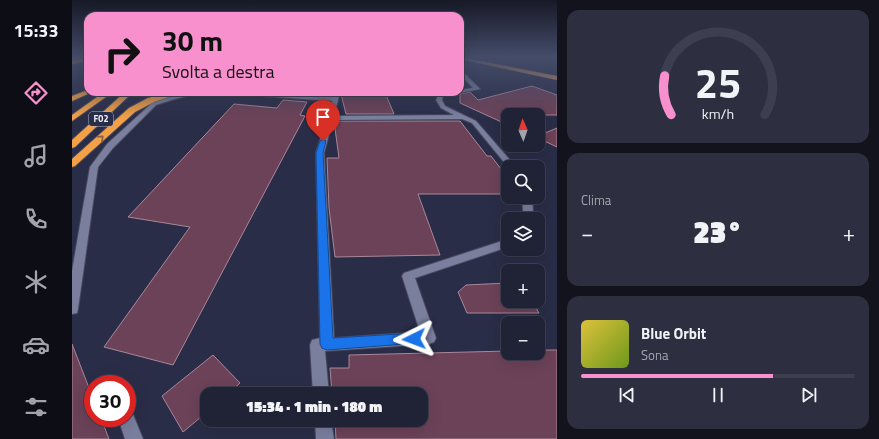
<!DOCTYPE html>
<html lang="it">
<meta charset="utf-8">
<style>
body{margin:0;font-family:"Titillium Web",sans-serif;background:#2d2f41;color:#f1f3f6;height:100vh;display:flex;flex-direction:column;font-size:15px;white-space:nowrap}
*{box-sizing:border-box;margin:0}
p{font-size:13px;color:#a2a4ad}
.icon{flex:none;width:22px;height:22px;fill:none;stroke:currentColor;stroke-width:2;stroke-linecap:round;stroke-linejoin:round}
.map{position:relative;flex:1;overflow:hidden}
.details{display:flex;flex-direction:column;gap:10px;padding:10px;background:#12131d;width:322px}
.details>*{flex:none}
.guide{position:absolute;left:12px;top:12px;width:380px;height:84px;border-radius:12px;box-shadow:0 4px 16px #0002,0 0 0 1px #3d3f50;background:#f890cd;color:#111;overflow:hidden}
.needle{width:26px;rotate:358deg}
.fabs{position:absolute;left:429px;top:108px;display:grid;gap:8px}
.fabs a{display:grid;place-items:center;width:44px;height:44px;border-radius:8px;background:#202235;box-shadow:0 4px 16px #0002,0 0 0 1px #3d3f50;font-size:20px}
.speed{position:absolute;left:12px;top:375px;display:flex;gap:8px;font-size:20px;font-weight:700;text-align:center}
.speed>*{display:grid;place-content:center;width:52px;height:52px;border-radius:50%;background:#202235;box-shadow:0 4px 16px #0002,0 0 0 1px #3d3f50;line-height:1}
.speed .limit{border:6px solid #d22;background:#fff;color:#111}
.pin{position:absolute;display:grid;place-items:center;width:34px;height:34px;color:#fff;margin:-41px -17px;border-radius:50% 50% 50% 0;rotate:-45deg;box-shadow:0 0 4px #0007}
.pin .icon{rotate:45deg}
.me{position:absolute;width:44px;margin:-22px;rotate:267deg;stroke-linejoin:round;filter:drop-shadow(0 0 3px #0008)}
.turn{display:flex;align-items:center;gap:14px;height:84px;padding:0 12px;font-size:18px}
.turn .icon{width:52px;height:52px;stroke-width:2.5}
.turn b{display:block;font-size:28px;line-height:34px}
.big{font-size:30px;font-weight:800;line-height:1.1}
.details .widget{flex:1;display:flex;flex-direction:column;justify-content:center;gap:6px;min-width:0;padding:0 14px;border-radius:12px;background:#2d2f41}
.details .dial{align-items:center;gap:0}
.dial svg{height:104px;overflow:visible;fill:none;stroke:#3d3f50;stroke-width:7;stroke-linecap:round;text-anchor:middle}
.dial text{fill:#f1f3f6;stroke:none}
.song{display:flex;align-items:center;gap:12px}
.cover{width:48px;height:48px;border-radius:6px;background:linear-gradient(135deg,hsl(50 70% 55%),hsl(80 70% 35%))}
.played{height:4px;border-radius:2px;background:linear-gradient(90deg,#f890cd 70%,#3d3f50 70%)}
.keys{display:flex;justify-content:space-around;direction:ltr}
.heat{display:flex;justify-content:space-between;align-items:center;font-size:22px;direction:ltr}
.trip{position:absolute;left:128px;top:387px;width:228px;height:40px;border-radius:12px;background:#202235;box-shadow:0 4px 16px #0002,0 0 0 1px #3d3f50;font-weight:800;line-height:40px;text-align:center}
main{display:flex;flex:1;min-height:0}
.tabs{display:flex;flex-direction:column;width:72px;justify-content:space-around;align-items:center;background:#0d0e15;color:#a2a4ad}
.tabs .icon{width:28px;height:28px}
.tabs .current{color:#f890cd}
.tabs b{font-size:18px;color:#f1f3f6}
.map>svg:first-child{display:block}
.building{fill:#6c4258;stroke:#a98798}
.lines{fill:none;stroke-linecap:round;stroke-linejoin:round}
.minor-casing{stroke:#47495e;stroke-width:2}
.trunk-casing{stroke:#47495e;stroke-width:1}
.motorway-casing{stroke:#47495e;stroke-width:2}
.minor{fill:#7a7f9e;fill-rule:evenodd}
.trunk{fill:#db9a58;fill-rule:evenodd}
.motorway{fill:#f3a046;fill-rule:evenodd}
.oneway{stroke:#846147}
.route{fill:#1a73e8;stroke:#114b97}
.labels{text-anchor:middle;stroke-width:4;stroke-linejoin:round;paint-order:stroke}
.shield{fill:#2a2d47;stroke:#b2b6c6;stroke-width:1}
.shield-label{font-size:9px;font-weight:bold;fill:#edf0fd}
</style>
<main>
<nav class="tabs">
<b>15:33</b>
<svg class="icon current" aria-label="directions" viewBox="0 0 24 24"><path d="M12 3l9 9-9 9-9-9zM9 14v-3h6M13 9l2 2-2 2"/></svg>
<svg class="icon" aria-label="music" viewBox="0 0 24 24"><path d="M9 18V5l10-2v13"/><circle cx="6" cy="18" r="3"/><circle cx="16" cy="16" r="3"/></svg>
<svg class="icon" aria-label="phone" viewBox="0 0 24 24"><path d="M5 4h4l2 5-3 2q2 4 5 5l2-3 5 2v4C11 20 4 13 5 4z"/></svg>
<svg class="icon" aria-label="climate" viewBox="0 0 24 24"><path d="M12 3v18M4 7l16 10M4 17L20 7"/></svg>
<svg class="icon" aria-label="car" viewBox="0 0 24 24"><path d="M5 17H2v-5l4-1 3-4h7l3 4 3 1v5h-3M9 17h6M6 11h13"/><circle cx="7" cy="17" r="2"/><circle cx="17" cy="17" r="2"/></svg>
<svg class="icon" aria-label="filters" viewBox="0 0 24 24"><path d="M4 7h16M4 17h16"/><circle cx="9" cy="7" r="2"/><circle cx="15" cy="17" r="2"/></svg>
</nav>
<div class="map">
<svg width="485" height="439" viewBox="0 0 485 439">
<rect width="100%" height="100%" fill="#2a2d47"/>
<!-- building -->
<g class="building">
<polygon points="460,86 485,95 485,115 436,115 436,125 388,103 388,94 398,92 406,100"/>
<polygon points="269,94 314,95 322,114 274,114"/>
<polygon points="211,100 235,102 228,115 233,116 101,365 32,347 118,227 56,217 162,104 205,108"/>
<polygon points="262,121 388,121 415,156 419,156 436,178 436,194 346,194 368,255 263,257 257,208 255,158 267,158"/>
<polygon points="485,128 485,147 466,138 466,136"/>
<polygon points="436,283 436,301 460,301 467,313 395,313 386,292 394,285"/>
<polygon points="0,344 21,398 21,418 29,418 37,439 0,439"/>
<polygon points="466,350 485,350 485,439 264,439 263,420 349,420 349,394 260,394 258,368 277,368 277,355 436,351 436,353 466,353"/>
<polygon points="141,355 168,383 156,394 135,394 135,412 111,432 90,396"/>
</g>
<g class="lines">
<!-- minor casing -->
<g class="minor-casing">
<g id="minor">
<polygon points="388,69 408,89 371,96 370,100 373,106 404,121 444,167 436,167 400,123 390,119 261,120 252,153 262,338 348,332 330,276 332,273 436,239 436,247 343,278 364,338 362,342 357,344 253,351 257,394 241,394 238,345 240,340 248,338 244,153 260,101 161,94 158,92 187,92 261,97 262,92 268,92 262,116 382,115 369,108 364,100 367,94 388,92 388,90 401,88 388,74"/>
<polygon points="119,92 132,92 103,99 84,105 41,148 26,167 6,309 5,313 0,314 0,271 18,167 35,144 80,103 100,96"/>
<polygon points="450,197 460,197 461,211 459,219 449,219 451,211"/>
<polygon points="55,410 60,412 71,439 53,439 46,418 55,418"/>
<polygon points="243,420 259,420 262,439 244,439"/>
</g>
</g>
<!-- trunk casing -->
<g class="trunk-casing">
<g id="trunk">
<polygon points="0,57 16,57 14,59 0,61"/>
<polygon points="388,57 485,76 485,80 388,59"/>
</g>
</g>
<!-- motorway casing -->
<g class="motorway-casing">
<g id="motorway">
<polygon points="16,57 16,61 0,64 0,60"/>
<polygon points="16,90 16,92 20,92 18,93 0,101 0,96"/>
<polygon points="32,92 41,92 0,121 0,115"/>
<polygon points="53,92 61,92 3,147 0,148 0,140"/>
<polygon points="99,92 111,92 82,102 63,112 3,166 0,167 0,159 57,108 76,98"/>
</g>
</g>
<!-- minor -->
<use href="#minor" class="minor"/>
<!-- trunk -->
<use href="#trunk" class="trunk"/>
<!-- motorway -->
<use href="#motorway" class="motorway"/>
</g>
<!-- one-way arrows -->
<defs><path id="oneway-chevron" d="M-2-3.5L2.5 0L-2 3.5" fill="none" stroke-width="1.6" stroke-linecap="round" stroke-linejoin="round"/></defs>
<use class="oneway" href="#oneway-chevron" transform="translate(29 138) rotate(-42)"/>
<!-- sky -->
<linearGradient id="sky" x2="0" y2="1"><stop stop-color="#171927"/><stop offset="0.48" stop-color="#444c69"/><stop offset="1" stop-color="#444c69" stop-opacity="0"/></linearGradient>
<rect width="485" height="118" fill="url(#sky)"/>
<!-- route -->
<polygon class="route" points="251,139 254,141 251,153 261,338 342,333 347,335 349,339 347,343 255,350 250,348 248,344 244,153 248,141"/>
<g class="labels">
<!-- shield labels -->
<rect class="shield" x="17" y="112" width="24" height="14" rx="3"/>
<g class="shield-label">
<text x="29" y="122">F02</text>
</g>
</g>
</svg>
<div class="fabs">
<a><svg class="needle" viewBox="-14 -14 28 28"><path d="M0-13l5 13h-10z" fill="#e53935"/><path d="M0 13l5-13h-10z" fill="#a2a4ad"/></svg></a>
<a><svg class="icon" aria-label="search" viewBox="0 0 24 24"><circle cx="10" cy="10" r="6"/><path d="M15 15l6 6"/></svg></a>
<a><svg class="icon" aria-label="layers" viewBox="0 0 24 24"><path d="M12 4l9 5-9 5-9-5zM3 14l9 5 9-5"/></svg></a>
<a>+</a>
<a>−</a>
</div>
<div class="speed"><div class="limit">30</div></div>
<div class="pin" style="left:251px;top:141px;background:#d93025"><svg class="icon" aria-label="arrive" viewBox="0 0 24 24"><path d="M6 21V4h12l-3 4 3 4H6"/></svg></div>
<svg class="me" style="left:342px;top:339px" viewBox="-20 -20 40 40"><path d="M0-17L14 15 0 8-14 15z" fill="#1a73e8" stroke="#fff" stroke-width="4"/></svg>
<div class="trip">15:34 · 1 min · 180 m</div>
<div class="guide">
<div class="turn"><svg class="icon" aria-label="right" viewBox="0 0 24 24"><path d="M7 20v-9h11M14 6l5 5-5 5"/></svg><div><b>30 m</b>Svolta a destra</div></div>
</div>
</div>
<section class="details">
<div class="widget dial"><svg viewBox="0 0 100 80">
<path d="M14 69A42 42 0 1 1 86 69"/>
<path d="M14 69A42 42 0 0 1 9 39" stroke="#f890cd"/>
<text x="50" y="56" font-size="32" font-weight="700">25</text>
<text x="50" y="72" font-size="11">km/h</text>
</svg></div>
<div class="widget"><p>Clima</p>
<div class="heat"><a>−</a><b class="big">23°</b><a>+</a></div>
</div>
<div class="widget">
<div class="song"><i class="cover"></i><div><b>Blue Orbit</b><p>Sona</p></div></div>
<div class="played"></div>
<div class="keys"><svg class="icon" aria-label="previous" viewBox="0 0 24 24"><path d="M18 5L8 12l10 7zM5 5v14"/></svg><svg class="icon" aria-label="pause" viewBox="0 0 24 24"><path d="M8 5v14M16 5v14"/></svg><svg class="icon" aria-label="next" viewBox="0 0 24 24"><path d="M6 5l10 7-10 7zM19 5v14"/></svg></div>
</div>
</section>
</main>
